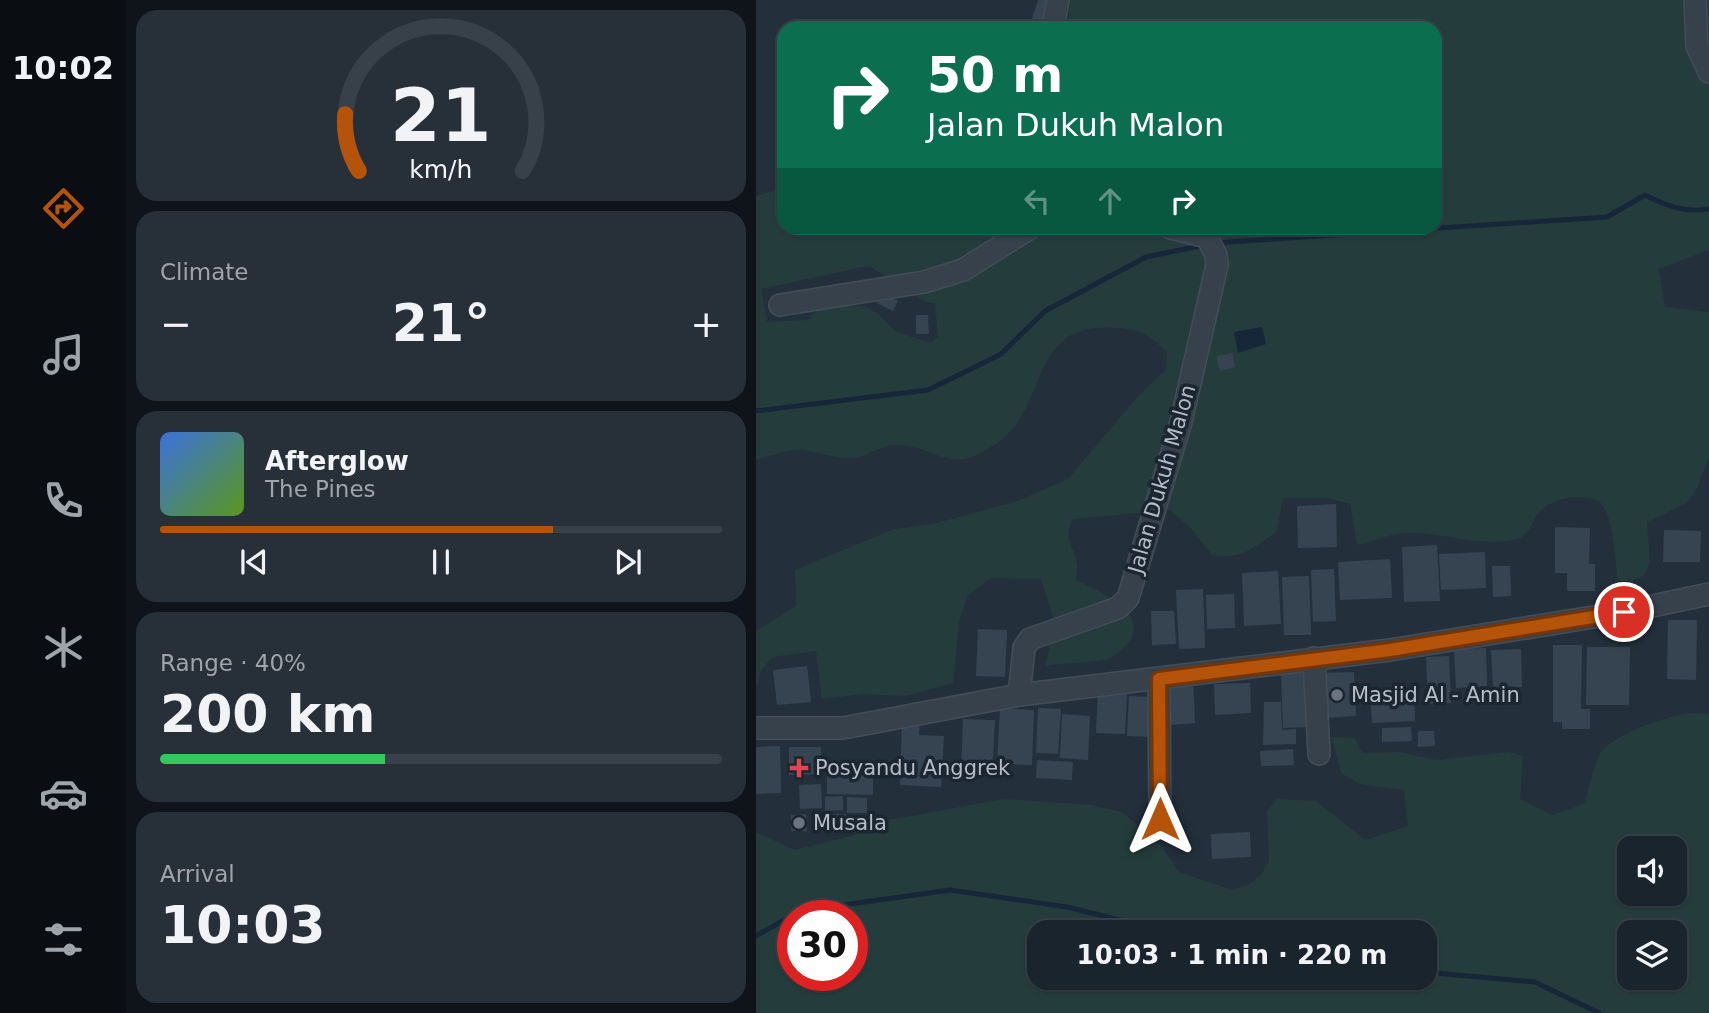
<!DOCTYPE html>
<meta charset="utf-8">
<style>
body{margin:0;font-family:"DejaVu Sans",sans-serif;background:#273039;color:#f1f3f6;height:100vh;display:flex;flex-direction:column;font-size:26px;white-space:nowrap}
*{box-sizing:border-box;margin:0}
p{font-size:23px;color:#9fa4aa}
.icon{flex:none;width:38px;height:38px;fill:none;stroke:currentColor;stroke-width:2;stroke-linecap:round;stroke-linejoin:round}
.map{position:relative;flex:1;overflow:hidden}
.panel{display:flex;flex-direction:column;gap:10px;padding:10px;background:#0e1419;width:630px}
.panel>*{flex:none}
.banner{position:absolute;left:21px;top:21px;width:665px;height:214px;border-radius:21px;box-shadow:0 2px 5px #0004,0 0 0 2px #384149;background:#0b6e4f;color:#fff;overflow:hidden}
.tools{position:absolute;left:861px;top:836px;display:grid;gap:14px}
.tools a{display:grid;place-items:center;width:70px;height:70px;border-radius:14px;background:#1a242d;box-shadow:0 2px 5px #0004,0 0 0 2px #384149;font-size:35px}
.speed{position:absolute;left:21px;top:900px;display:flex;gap:14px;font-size:35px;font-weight:700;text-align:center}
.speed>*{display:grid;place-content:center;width:91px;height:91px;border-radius:50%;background:#1a242d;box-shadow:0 2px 5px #0004,0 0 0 2px #384149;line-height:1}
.speed .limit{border:10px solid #d22;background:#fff;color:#111}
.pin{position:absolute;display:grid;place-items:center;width:60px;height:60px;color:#fff;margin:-30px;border:4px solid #fff;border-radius:50%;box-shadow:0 2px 7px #0007}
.me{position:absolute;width:77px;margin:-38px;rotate:0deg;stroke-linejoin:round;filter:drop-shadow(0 0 5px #0008)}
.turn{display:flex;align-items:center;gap:24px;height:147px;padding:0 35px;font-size:32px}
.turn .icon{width:91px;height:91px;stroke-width:2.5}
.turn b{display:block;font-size:49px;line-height:60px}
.lanes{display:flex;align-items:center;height:66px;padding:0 35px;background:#0003;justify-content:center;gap:35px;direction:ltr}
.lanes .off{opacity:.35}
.big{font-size:52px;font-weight:700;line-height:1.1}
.panel .card{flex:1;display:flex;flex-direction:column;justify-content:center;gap:10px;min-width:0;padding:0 24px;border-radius:21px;background:#273039}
.panel .dial{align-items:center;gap:0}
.dial svg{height:182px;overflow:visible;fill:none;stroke:#384149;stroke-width:7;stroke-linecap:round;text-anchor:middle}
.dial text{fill:#f1f3f6;stroke:none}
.song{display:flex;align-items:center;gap:21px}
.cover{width:84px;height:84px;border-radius:10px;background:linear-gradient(135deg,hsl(220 70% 55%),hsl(90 70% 35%))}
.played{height:7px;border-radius:4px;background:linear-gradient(90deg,#b45309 70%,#384149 70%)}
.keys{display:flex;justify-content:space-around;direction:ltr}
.heat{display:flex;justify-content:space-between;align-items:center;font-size:38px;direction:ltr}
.charge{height:10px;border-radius:5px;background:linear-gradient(90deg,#34c759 40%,#384149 0)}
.trip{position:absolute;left:271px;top:920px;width:410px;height:70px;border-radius:21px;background:#1a242d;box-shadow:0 2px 5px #0004,0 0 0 2px #384149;font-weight:700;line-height:70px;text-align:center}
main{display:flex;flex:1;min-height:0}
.menu{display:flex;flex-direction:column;width:126px;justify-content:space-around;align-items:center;background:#0a0e12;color:#9fa4aa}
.menu .icon{width:49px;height:49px}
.menu .current{color:#b45309}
.menu b{font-size:32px;color:#f1f3f6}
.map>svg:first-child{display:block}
.green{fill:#253c3d;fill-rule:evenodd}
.water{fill:#17273a}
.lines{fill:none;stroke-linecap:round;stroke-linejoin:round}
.stream{stroke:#17273a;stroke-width:5}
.building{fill:#364452}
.minor-casing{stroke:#434d58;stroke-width:24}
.minor{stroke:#37414c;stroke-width:21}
.route-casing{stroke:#753606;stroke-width:18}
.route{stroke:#b45309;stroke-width:12}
.worship-dot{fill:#6b7280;stroke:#1c2631;stroke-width:2.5}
.health-dot{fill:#e0444e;stroke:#1c2631;stroke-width:2.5}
.labels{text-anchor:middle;stroke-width:7;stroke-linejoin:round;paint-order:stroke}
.street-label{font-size:21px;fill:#b3bcc8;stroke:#1c2631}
.poi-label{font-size:21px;fill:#b3bcc8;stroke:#1c2631;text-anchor:start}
</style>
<main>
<nav class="menu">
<b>10:02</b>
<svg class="icon current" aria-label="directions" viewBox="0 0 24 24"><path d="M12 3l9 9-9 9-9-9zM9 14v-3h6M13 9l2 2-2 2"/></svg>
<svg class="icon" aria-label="music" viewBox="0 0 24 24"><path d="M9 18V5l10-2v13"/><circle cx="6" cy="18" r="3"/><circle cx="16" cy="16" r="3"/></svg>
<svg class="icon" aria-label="phone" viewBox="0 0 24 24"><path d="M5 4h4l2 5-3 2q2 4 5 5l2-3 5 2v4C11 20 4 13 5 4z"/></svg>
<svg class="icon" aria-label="climate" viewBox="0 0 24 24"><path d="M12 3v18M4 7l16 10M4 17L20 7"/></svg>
<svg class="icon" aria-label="car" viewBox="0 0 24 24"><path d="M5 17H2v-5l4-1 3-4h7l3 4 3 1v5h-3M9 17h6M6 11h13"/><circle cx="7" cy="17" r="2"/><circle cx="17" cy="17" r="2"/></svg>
<svg class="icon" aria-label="filters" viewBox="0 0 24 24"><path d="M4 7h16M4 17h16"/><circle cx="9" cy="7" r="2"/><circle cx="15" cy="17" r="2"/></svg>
</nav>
<section class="panel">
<div class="card dial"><svg viewBox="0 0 100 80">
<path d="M14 69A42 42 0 1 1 86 69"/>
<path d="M14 69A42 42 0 0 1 8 44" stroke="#b45309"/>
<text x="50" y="56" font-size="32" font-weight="700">21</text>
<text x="50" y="72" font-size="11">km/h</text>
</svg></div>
<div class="card"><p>Climate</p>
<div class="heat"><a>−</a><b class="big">21°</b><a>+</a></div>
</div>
<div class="card">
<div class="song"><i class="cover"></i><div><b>Afterglow</b><p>The Pines</p></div></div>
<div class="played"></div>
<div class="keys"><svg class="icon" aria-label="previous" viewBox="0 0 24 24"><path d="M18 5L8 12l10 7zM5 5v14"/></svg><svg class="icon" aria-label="pause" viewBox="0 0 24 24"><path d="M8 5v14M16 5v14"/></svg><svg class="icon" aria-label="next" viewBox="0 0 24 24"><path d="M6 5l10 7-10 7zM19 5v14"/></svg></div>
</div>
<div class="card"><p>Range · 40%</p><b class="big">200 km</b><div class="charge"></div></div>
<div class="card"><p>Arrival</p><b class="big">10:03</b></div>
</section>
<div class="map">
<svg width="953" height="1013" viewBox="0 0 953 1013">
<rect width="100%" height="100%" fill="#23303c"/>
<!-- green -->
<g class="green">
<path d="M 313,0 L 953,0 L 953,250 L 903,269 L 909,307 L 953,312 L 953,457 L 941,488 L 931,503 L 891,522 C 892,555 904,583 862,581 C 859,564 858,506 840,500 C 822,494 797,498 784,511 C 775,521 776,534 761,539 C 724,549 684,530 648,533 C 633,534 616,542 601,545 L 594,504 L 572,498 L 527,498 L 521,531 C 498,548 485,560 456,555 L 434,527 L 414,510 L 317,519 C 303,541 329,557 319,580 C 341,589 397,614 371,644 C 367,648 360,656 354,658 C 341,663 306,663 289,666 L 299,623 L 285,579 L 234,578 L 211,597 L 203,622 L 197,683 L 150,696 L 107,694 L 66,699 L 60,651 L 16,657 L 5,671 L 0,687 L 0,631 L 40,606 L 39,570 L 138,529 L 177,524 L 262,501 L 312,479 L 383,395 L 409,371 L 411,353 C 396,336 383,329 361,328 C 270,321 296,404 241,443 C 191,478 184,446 140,445 C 125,444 110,458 94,458 C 78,459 63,452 47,450 C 33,448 14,456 0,460 L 0,196 L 28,188 L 28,228 L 679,228 L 679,28 L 313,28 ZM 106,267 L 115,267 L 170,302 L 179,303 L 182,337 L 175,343 L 140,332 L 122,314 L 108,306 L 63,307 L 52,320 L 11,322 L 5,289 Z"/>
<path d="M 935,713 L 953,714 L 953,1013 L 0,1013 L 0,832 L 39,850 L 103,834 L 133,820 L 248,799 L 334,805 L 366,812 L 404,844 L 423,872 L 476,890 L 492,885 L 505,875 L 513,861 L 511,812 L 521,799 L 560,801 L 609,840 L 652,826 L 648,790 L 603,784 L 585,773 L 576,737 L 599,738 L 606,753 L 643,752 L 680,760 L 752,752 L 767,756 L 764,799 L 796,815 L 828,804 C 832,792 839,761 845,752 C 859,734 913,715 935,713 ZM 873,849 L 919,849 L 919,894 L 873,894 ZM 37,915 L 96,915 L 96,975 L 37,975 ZM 284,933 L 668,933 L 668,978 L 284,978 ZM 873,933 L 919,933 L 919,978 L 873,978 Z"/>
</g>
<!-- water -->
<polygon class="water" points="506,327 510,344 482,353 478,332"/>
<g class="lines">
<!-- stream -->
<g class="stream">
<path d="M 458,243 L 851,217 L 889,195 C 911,206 929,213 953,209"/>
<polyline points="0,411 172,390 245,354 289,311 390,257 449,245"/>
<polyline points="0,936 44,911 194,890 311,907 417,933"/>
<polyline points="668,972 779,982 843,1013"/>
</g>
</g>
<!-- building -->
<g class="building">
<polygon points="282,0 297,0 288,28 273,28"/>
<polygon points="126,293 142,301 137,311 121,303"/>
<polygon points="160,315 172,315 173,334 160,334"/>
<polygon points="476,353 479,367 464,371 460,356"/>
<polygon points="580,504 581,547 542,548 541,506"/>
<polygon points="799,527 834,528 833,564 839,564 839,591 811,591 811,573 799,573"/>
<polygon points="908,530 945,531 944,562 907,562"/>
<polygon points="681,545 684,601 648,602 646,547"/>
<polygon points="729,552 730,588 685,590 683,554"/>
<polygon points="634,559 636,598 584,600 582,562"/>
<polygon points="736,566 754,566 755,596 737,597"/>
<polygon points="578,569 580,621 557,622 555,570"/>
<polygon points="522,571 525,624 488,626 486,573"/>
<polygon points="553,576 555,635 528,635 526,577"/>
<polygon points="447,589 449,648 423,649 420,590"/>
<polygon points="478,594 479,628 451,629 450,595"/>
<polygon points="395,611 418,611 420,644 396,645"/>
<polygon points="912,620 941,620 940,680 911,679"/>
<polygon points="222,629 251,630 249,677 220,676"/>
<polygon points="797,645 826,645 825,709 834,709 834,729 806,729 806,722 797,722"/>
<polygon points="831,647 874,647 873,705 830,705"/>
<polygon points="730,648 731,686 700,688 698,649"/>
<polygon points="765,649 766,687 737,688 735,650"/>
<polygon points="693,656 695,703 672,704 670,657"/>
<polygon points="51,666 55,702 21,705 17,670"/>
<polygon points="550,671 553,727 527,728 525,672"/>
<polygon points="598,672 600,716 564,718 562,673"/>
<polygon points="437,680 439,723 413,725 412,681"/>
<polygon points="494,683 495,713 459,715 458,684"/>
<polygon points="658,691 659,721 616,723 614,693"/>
<polygon points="342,693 371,694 369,734 340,733"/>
<polygon points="373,696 398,697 396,737 371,736"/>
<polygon points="508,702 525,702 526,730 540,729 540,744 507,745"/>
<polygon points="244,708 278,710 276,765 241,764"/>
<polygon points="282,708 305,709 302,754 280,753"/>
<polygon points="306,714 334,716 332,760 304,758"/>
<polygon points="146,717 164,718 163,735 188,736 185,787 144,785"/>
<polygon points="207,719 239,720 236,774 205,772"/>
<polygon points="655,727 656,741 626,742 626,728"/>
<polygon points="662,731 678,731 679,746 662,747"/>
<polygon points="24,746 25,793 0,794 0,747"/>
<polygon points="33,747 65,747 66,774 33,775"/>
<polygon points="537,749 538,765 505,766 504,751"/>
<polygon points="281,760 317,762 316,780 280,778"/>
<polygon points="71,772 117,773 117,795 71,794"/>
<polygon points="65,784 66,808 44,809 43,785"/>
<polygon points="87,796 87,810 69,811 69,797"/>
<polygon points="91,797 111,798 111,813 91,813"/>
<polygon points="50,814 51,831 35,831 35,815"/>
<polygon points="70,814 90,814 90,823 70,822"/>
<polygon points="494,832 495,857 456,859 455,834"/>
</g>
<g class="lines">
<!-- minor casing -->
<g class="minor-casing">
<g id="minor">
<polyline points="939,0 941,46 953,72"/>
<polyline points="297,28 302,0"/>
<polyline points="24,305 168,282 207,270 274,228"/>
<polyline points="558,658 563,754"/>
<polyline points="403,679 404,819"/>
<polyline points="263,695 268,648 274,639 362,608 372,598 425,422 461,265 460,255 451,237 415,228"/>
<polyline points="0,728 87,728 263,695 634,650 868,612 953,594"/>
</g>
</g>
<!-- minor -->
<use href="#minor" class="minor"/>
</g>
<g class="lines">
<!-- route casing -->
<g class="route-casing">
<polyline id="route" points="404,819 403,679 634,650 868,612"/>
</g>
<!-- route -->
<use href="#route" class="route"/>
</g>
<!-- markers -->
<g class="worship-dot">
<circle cx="581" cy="695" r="7"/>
<circle cx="43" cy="823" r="7"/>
</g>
<path class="health-dot" d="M39.5 757.5h7v7h7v7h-7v7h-7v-7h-7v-7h7z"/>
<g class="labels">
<!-- street labels -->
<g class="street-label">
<text transform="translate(406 479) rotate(-74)" y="7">Jalan Dukuh Malon</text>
</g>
<!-- poi labels -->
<g class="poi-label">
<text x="595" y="702">Masjid Al - Amin</text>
<text x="59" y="775">Posyandu Anggrek</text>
<text x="57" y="830">Musala</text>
</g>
</g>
</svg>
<div class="tools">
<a><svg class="icon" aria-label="sound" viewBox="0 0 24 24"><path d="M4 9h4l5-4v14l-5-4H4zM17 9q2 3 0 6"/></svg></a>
<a><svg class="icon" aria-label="layers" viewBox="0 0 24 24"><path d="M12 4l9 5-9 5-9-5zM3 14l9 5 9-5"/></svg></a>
</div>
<div class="speed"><div class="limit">30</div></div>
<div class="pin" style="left:868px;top:612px;background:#d93025"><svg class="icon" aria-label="arrive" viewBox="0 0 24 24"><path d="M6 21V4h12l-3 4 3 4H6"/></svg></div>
<svg class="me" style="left:404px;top:819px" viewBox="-20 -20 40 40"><path d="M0-17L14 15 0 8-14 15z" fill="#b45309" stroke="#fff" stroke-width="4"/></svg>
<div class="trip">10:03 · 1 min · 220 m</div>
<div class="banner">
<div class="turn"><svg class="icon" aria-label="right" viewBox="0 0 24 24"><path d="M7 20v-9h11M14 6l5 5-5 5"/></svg><div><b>50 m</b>Jalan Dukuh Malon</div></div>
<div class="lanes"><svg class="icon off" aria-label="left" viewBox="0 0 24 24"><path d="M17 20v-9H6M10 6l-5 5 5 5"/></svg><svg class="icon off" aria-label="ahead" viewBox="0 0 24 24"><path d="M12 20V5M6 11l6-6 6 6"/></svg><svg class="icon" aria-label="right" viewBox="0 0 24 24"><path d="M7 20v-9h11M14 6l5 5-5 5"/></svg></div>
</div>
</div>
</main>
